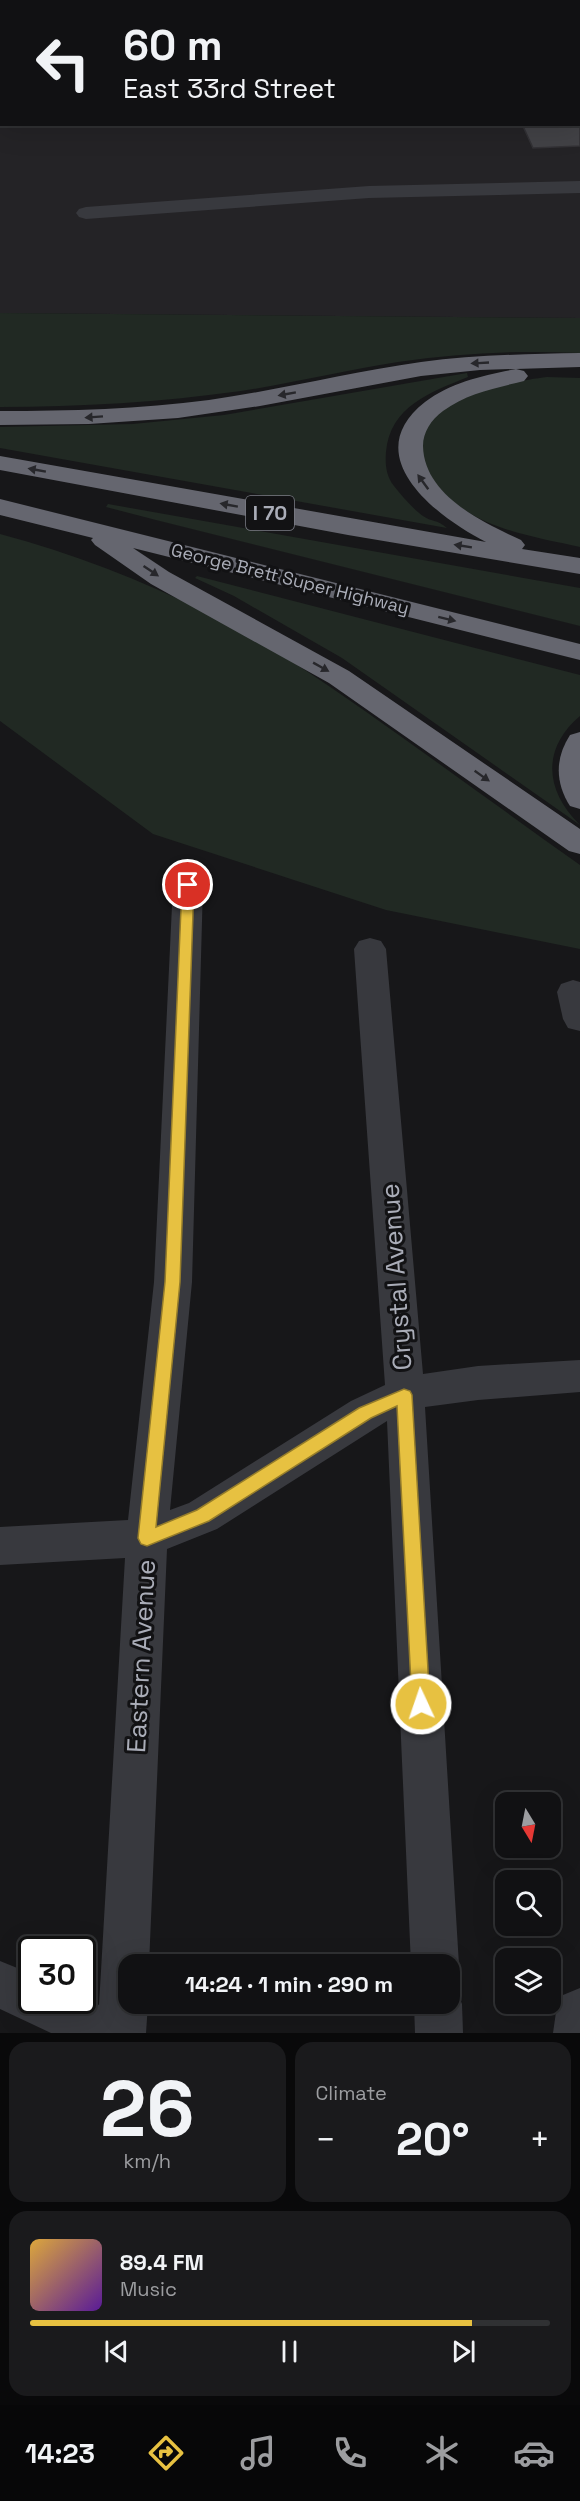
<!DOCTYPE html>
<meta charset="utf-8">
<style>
body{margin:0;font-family:"Space Grotesk",sans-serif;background:#1a1a1c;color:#f1f3f6;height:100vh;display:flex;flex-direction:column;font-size:22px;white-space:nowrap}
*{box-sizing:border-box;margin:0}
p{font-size:20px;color:#9c9da0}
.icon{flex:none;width:33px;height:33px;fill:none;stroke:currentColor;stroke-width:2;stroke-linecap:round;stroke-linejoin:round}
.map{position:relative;height:2033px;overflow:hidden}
.side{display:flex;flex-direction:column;gap:9px;padding:9px;background:#09090a;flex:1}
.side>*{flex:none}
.top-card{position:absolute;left:0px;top:0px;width:580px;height:126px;box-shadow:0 6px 24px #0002,0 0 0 2px #303133;background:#111113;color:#f1f3f6;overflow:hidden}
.needle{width:39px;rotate:170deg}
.fabs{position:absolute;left:495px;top:1792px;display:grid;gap:12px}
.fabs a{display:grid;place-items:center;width:66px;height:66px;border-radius:12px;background:#111113;box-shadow:0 6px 24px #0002,0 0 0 2px #303133;font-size:30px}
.speed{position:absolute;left:18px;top:1936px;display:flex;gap:12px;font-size:30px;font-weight:700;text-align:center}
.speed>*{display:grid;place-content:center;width:78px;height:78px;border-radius:50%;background:#111113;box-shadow:0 6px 24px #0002,0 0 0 2px #303133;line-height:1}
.speed .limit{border:3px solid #111;border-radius:9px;background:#fff;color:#111}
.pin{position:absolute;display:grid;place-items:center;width:51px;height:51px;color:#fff;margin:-26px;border:3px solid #fff;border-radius:50%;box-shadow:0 2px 6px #0007}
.me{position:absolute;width:66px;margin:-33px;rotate:357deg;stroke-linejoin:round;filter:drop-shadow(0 0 4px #0008)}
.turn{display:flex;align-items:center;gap:21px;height:126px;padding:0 24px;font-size:27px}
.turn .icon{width:78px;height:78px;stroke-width:2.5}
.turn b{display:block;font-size:42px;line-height:51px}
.big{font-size:45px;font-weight:700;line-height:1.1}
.side .card{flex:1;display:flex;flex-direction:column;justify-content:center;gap:9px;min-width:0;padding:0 21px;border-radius:18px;background:#1a1a1c}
.side .dial{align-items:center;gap:0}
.dial b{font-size:78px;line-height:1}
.song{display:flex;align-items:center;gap:18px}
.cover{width:72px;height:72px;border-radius:9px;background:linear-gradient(135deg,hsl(40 70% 55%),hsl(270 70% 35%))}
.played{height:6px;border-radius:3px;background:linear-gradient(90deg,#e7c141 85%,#303133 85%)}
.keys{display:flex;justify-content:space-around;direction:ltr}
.heat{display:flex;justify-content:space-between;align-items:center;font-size:33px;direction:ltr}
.side .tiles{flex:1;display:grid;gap:9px;grid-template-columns:1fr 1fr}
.card:last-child{grid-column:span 2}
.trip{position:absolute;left:118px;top:1954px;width:342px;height:60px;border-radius:18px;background:#111113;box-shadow:0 6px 24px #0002,0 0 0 2px #303133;font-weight:700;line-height:60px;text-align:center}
.tabs{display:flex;height:96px;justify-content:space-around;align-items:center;background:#070708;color:#9c9da0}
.tabs .icon{width:42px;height:42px}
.tabs .active{color:#e7c141}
.tabs b{font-size:27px;color:#f1f3f6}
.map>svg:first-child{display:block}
.built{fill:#242326;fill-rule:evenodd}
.green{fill:#212923}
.building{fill:#424246;stroke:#323135;stroke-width:1.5}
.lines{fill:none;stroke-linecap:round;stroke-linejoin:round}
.minor{fill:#38393e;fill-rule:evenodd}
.highway{fill:#65666f;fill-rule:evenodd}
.oneway{fill:#27272b}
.route{fill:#e7c141;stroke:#967d2a;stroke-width:1.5}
.labels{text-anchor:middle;stroke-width:6;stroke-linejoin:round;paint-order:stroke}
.far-street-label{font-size:18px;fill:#aaadb8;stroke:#121214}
.shield{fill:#121214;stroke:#7c7e87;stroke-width:1.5}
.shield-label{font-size:20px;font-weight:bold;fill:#aaadb8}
.near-street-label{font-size:26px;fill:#aaadb8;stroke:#121214}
</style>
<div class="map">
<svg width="580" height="2033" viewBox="0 0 580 2033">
<rect width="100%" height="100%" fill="#171719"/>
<!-- built -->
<path class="built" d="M 0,0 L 580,0 L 580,318 L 0,313 ZM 2,2 L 579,2 L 579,124 L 2,124 Z"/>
<!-- green -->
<g class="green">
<path d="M 0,313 L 580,318 L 580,353 C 519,350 459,353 398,362 C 345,370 294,383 241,391 C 161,402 81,407 0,407 Z"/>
<path d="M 467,373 L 468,377 C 431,392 390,406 386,452 C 385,464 386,476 394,486 C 402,496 413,509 423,516 C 431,522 437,519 447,528 L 0,448 L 0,427 L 133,424 L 224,415 Z"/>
<path d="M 547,377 L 580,378 L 580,547 C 540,538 498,532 463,509 C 448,500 438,488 429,473 C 426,468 421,462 420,457 C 419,453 420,447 421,444 C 428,396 508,382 547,377 Z"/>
<polygon points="108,504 580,588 580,626 156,520 106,507"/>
<path d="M 0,534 C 72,553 141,580 208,613 C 277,648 340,693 403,738 C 462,780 521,823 580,865 L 580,949 L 386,910 L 153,834 L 0,721 Z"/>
<path d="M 197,576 L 580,675 L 580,716 C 541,749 545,791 580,825 L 342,658 L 234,596 L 195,578 Z"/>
</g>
<!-- building -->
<polygon class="building" points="522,124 580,124 580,146 533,148"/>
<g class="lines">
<!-- minor -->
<g class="minor">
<polygon points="173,0 220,0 221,2 174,2"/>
<rect x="579" y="27" width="1" height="10"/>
<polygon points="580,181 580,193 369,198 86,219 79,217 76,213 79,209 86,207 369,186"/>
<polygon points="188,874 199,877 203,885 192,1282 170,1510 189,1503 351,1401 385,1385 354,949 359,941 370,938 381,941 386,949 423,1374 478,1366 580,1360 580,1392 478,1400 425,1407 459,1965 452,1982 450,1983 450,1965 411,1965 387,1421 217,1529 167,1549 149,1965 129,1965 129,2004 148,2004 146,2033 51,2033 0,2009 0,1961 32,1974 32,2001 82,2001 82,1997 99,2005 125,1558 0,1565 0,1527 128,1520 154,1282 173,885 177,877"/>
<polygon points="573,980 580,982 580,1031 568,1028 563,1019 557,992 561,984"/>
<polygon points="450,1985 455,1987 462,2004 463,2033 415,2033 414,2004 450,2004"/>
<polygon points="580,1988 580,2033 553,2033 556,2012 563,1995"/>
</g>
<!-- highway -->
<g class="highway">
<path d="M 580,353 L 580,367 L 480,370 L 421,376 L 260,406 L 178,418 L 89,424 L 0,425 L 0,411 C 70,411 140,409 209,400 C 280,390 350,372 421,362 C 473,355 527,354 580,353 Z"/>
<path d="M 516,369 L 524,371 L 528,376 L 524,381 C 496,388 467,393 443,411 C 431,420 423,432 423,446 C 424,495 482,522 521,540 L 525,545 L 522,549 L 580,558 L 580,574 L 348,535 L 0,470 L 0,456 L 486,542 C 437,517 356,456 425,402 C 451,382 485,375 516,369 Z"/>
<polygon points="0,499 580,644 580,660 133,548 169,572 349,671 580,829 580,854 569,851 329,683 151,584 95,545 91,540 93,538 0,515"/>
<path d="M 580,732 L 580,809 L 570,806 C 555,782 555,758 570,735 Z"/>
</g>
</g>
<!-- one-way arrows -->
<defs><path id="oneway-solid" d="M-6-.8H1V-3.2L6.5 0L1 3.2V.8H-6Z" transform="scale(1.5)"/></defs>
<g class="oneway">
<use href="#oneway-solid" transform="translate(480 363) rotate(177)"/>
<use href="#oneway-solid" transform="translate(287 394) rotate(170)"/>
<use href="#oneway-solid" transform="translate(94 417) rotate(176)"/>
<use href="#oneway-solid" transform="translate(37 470) rotate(-170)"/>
<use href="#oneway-solid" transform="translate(423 482) rotate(-126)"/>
<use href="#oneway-solid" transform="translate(229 505) rotate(-170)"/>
<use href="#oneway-solid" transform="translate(463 546) rotate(-171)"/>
<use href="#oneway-solid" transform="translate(151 571) rotate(34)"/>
<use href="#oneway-solid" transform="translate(447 619) rotate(14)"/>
<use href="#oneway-solid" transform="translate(321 667) rotate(29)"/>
<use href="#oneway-solid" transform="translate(482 776) rotate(35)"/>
</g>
<!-- route -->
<polygon class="route" points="188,880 194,885 180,1282 156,1527 197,1510 359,1408 404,1389 410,1391 412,1395 430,1704 428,1710 421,1713 415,1710 412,1704 397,1406 371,1418 209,1521 147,1546 141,1544 138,1538 165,1282 182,885"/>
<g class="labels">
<!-- far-street labels -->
<g class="far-street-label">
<text transform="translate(290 579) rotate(14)" y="6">George Brett Super Highway</text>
</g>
<!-- shield labels -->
<rect class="shield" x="246" y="496" width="48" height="34" rx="4.5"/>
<g class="shield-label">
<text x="270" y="520">I 70</text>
</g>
<!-- near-street labels -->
<g class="near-street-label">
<text transform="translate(396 1277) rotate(-94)" y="9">Crystal Avenue</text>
<text transform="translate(141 1656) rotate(-87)" y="9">Eastern Avenue</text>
</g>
</g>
</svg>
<div class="fabs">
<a><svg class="needle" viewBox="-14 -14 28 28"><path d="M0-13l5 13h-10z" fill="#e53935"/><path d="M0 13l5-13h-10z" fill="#9c9da0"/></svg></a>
<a><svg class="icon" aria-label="search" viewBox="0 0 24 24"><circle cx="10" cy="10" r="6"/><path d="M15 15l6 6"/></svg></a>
<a><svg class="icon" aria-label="layers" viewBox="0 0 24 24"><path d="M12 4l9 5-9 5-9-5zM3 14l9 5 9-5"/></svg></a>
</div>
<div class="speed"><div class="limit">30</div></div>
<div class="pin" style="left:188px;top:885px;background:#d93025"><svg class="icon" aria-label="arrive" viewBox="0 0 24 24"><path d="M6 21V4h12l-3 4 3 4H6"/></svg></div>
<svg class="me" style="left:421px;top:1704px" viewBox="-20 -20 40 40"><circle r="17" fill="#e7c141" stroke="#fff" stroke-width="3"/><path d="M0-11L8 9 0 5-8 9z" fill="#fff"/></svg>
<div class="trip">14:24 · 1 min · 290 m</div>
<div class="top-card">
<div class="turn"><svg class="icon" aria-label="left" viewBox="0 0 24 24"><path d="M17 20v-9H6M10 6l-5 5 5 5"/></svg><div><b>60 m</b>East 33rd Street</div></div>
</div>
</div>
<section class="side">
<div class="tiles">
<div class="card dial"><b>26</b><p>km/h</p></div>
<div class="card"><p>Climate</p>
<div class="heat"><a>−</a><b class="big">20°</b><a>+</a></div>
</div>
<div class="card">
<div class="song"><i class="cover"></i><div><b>89.4 FM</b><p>Music</p></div></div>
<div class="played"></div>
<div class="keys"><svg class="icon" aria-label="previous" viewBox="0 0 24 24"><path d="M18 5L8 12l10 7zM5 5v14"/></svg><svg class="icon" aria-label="pause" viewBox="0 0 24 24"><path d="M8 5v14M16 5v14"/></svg><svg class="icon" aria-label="next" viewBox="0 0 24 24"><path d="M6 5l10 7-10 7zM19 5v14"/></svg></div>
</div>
</div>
</section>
<nav class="tabs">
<b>14:23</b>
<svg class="icon active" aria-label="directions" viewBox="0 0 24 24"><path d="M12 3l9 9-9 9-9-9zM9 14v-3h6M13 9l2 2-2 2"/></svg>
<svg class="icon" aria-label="music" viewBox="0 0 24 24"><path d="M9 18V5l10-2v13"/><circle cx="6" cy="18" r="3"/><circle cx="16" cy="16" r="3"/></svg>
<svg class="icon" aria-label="phone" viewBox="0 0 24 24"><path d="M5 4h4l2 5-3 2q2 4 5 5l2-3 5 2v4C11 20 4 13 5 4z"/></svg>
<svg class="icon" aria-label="climate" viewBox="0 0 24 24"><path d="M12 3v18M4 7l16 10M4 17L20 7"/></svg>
<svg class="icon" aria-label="car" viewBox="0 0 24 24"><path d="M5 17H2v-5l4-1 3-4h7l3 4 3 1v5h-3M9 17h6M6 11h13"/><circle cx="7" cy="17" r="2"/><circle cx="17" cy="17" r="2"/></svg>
</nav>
